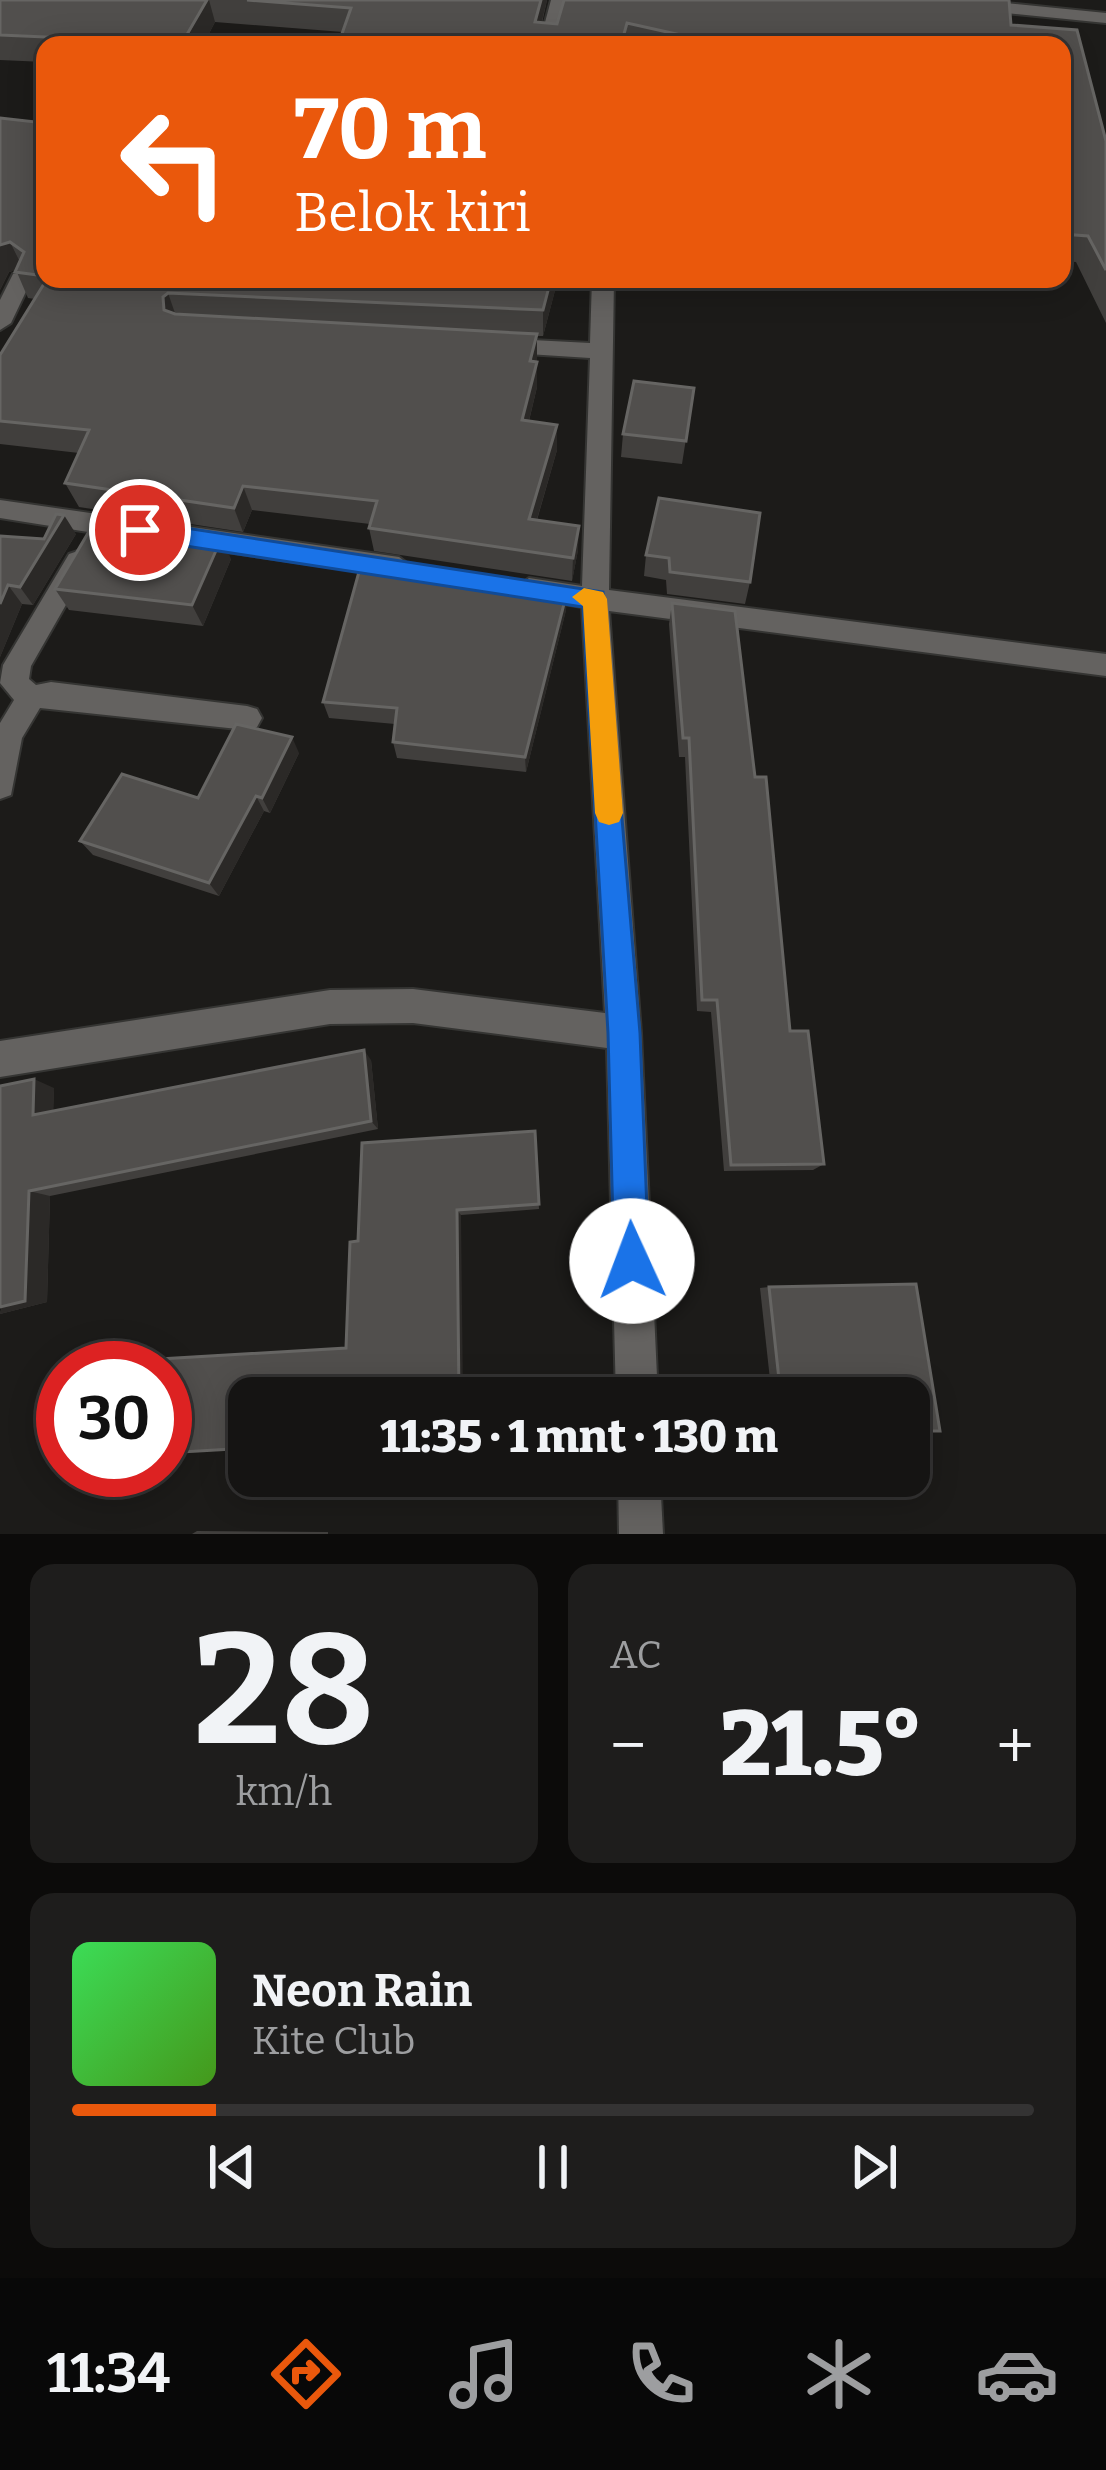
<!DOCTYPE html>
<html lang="id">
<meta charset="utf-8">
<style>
body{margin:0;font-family:Bitter,serif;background:#1e1d1c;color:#f1f3f6;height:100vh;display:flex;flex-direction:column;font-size:45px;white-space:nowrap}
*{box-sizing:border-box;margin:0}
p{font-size:39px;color:#9d9ea0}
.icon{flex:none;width:66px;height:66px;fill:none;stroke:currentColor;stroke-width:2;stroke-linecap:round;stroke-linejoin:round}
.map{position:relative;height:1534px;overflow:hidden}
.sheet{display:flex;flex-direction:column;gap:30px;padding:30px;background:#0c0b0a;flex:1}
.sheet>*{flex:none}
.top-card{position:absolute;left:36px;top:36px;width:1035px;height:252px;border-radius:24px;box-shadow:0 6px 30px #0003,0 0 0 3px #343333;background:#ea580c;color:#fff;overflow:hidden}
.speed{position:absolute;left:36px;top:1341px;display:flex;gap:24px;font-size:60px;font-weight:700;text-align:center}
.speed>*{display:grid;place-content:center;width:156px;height:156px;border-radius:50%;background:#151413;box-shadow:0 6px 30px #0003,0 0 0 3px #343333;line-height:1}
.speed .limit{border:18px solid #d22;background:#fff;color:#111}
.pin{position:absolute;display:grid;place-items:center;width:102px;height:102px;color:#fff;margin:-51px;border:6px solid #fff;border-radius:50%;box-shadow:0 3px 12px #0007}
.me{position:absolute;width:132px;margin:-66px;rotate:358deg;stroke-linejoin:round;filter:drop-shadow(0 0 9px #0008)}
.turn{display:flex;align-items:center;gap:42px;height:252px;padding:0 60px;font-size:54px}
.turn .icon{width:156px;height:156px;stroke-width:2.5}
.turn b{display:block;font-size:84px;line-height:102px}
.big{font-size:90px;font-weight:800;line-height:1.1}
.sheet .tile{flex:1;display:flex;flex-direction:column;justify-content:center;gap:18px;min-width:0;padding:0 42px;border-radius:24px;background:#1e1d1c}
.sheet .dial{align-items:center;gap:0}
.dial b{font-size:156px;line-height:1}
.song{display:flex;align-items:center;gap:36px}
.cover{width:144px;height:144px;border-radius:18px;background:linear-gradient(135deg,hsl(130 70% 55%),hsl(100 70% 35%))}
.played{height:12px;border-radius:6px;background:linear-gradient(90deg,#ea580c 15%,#343333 15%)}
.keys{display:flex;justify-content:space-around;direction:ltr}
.heat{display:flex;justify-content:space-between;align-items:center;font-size:66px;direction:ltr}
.sheet .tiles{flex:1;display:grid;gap:30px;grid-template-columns:1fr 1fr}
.tile:last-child{grid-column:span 2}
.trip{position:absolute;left:228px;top:1377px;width:702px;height:120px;border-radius:24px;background:#151413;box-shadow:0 6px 30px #0003,0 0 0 3px #343333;font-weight:800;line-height:120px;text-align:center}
.menu{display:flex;height:192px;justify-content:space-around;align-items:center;background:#080808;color:#9d9ea0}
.menu .icon{width:84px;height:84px}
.menu .active{color:#ea580c}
.menu b{font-size:54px;color:#f1f3f6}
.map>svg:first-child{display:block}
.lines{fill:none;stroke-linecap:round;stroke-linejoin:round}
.minor-casing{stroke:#353533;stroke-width:4}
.secondary-casing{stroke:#353533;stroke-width:4}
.minor{fill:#646260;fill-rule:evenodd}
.secondary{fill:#646260;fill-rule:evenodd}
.wall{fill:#413f3d}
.shaded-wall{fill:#2b2927}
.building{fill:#514f4d;stroke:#666563;stroke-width:3}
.route{fill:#1a73e8;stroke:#114b97;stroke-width:3}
.slow{fill:#f59e0b}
</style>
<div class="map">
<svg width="1106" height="1534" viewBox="0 0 1106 1534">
<rect width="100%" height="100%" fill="#1c1b19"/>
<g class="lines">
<!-- minor casing -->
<g class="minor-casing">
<g id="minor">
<polygon points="551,0 567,0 557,45 539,45"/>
<polygon points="21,272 32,279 11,323 0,330 0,300 13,274"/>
<polygon points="592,279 614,279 609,590 1106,654 1106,676 609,611 641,1033 658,1398 616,1398 607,1048 413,1023 330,1024 0,1077 0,1041 330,990 413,989 605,1013 582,607 529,598 516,588 529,578 582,586 590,358 496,352 485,345 496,338 590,343"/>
<polygon points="0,500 132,519 145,529 132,539 0,518"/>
<polygon points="185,526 399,557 412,567 399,577 185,546 172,536"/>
<polygon points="78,551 91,561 31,666 29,679 36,685 51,682 247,706 257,709 262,718 257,727 247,730 40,708 22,738 11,795 0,799 0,723 14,700 0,683 3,665 69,554"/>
<polygon points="618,1476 660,1476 663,1534 619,1534"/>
</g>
</g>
<!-- secondary casing -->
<g class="secondary-casing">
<polygon id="secondary" points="919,0 976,0 1106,13 1106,23 927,5"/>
</g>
<!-- minor -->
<use href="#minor" class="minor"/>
<!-- secondary -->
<use href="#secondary" class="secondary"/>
</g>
<!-- wall -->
<g class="wall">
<polygon points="0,0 547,0 542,23 557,24 564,0 1009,0 1011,25 1077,30 1106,141 1106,323 1076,262 1062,261 1062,45 338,45 343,32 215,22 203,45 45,45 45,62 0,60"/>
<polygon points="0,118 45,123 45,279 558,279 543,336 537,336 537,387 529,421 557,425 557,450 537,520 578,550 572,581 374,551 369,528 370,524 252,510 243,532 79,507 65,483 79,453 0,444 0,355 35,299 28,298 16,270 9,272 0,290"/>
<polygon points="694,388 682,464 621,457 623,434"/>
<polygon points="659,498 750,582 745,604 667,594 666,580 644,576 646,555"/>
<polygon points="76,534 33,605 22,604 0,657 0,536 44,539"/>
<polygon points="231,559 203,626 69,610 55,589"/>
<polygon points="567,592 566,610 526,772 397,758 393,742 395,724 329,718 323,702"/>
<polygon points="672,603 755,777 790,1031 824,1164 813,1170 724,1171 711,1012 697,1011 685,757 679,757 669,624"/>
<polygon points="299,753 270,813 264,811 219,896 93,855 80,841 198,798"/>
<polygon points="371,1060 378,1129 50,1196 47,1302 0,1314 54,1088 53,1111"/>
<polygon points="535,1131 539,1209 461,1215 346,1348 358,1241"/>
<polygon points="769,1287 909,1398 772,1398 760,1288"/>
<polygon points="197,1531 328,1532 328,1534 192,1534"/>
</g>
<!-- shaded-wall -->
<g class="shaded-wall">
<polygon points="207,0 209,0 215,22 203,45 183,45"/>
<polygon points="541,0 547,0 536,45 535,22"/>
<polygon points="10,242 23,268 9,272 0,290 0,245"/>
<polygon points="551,279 558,279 543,336 543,310"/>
<polygon points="168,293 177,319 164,310 163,297"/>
<polygon points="537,334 537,360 534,372 537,362 537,387 523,445 522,420 530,361"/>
<polygon points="557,425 557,450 530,543 529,519"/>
<polygon points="243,486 252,510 243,532 234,508"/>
<polygon points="64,515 76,534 33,605 20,587"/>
<polygon points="579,526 578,550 572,581 573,558"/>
<polygon points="222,537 231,559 203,626 192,605"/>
<polygon points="8,585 22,604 0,657 0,604"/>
<polygon points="567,592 566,610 526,772 525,757"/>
<polygon points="292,737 299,753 270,813 262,798"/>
<polygon points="256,796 264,811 219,896 209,883"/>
<polygon points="364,1050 371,1060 378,1129 371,1121"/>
<polygon points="34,1079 54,1088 53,1123 33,1115"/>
<polygon points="29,1191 50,1196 47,1302 0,1314"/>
<polygon points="457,1210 461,1215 463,1398 459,1398"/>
</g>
<!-- building -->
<g class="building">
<polygon points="0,0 207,0 182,43 0,35"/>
<polygon points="247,0 541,0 535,22 557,24 564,0 1009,0 1011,25 1077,30 1106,141 1106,270 1088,236 1062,234 1062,45 702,45 703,40 627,23 621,45 338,45 351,8"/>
<polygon points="0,118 45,123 45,276 15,272 24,252 10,242 0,245"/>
<polygon points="47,279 551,279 543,310 168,293 163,297 164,310 175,314 537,334 530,361 537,362 522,420 557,425 529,519 579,526 573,558 369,528 377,501 243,486 234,508 65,483 89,430 0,421 0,355"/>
<polygon points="634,381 694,388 686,441 623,434"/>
<polygon points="659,498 760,513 750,582 670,572 669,558 646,555"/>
<polygon points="56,514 64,515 20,587 8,585 0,604 0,536 44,539"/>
<polygon points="97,518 222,537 192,605 55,589"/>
<polygon points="362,561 567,592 525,757 393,742 397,708 323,702"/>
<polygon points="672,603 735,611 755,777 766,777 790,1031 808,1031 824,1164 731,1165 717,1000 702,1000 689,738 683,738"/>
<polygon points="236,724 292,737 262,798 256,796 209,883 80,841 122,774 198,798"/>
<polygon points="364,1050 371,1121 29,1191 25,1301 0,1307 0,1086 34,1079 33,1115"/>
<polygon points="535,1131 539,1204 457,1210 459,1398 249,1398 249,1448 165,1453 165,1368 159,1368 160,1359 346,1348 350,1242 358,1241 362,1143"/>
<polygon points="916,1284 940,1431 909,1431 909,1398 781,1398 769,1287"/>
</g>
<!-- route -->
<polygon class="route" points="140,521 603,592 640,1033 649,1261 644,1273 632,1279 619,1273 614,1261 608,1033 583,607 140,539 128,530"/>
<!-- slow -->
<polygon class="slow" points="584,588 603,592 607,599 623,813 619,822 609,825 599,822 595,813 583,606 572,597"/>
</svg>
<div class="speed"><div class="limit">30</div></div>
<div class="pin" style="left:140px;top:530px;background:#d93025"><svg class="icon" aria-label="arrive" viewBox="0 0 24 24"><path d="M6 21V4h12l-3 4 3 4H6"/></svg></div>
<svg class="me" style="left:632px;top:1261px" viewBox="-20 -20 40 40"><circle r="19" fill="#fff"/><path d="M0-13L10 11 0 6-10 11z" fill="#1a73e8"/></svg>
<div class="trip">11:35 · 1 mnt · 130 m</div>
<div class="top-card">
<div class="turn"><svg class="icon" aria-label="left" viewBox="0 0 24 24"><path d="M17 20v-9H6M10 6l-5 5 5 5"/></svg><div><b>70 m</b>Belok kiri</div></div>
</div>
</div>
<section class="sheet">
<div class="tiles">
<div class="tile dial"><b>28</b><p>km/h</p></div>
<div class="tile"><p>AC</p>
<div class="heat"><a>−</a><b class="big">21.5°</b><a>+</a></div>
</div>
<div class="tile">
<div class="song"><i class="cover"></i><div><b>Neon Rain</b><p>Kite Club</p></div></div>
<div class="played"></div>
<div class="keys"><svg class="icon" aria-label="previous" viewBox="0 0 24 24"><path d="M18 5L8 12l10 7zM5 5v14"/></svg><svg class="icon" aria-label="pause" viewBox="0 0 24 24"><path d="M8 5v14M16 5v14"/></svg><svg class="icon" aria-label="next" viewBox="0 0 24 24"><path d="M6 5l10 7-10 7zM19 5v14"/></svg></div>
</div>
</div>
</section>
<nav class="menu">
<b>11:34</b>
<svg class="icon active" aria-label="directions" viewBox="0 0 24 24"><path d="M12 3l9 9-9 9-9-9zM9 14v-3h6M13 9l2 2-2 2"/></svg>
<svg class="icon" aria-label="music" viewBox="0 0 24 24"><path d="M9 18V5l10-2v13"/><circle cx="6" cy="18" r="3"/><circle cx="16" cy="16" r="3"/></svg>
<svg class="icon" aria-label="phone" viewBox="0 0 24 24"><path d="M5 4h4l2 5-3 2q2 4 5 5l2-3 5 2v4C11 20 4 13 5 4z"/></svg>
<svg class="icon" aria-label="climate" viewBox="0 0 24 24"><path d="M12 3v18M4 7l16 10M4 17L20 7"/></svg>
<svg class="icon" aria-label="car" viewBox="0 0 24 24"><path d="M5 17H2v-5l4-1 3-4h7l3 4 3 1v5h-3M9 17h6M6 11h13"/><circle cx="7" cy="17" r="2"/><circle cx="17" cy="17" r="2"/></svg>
</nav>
